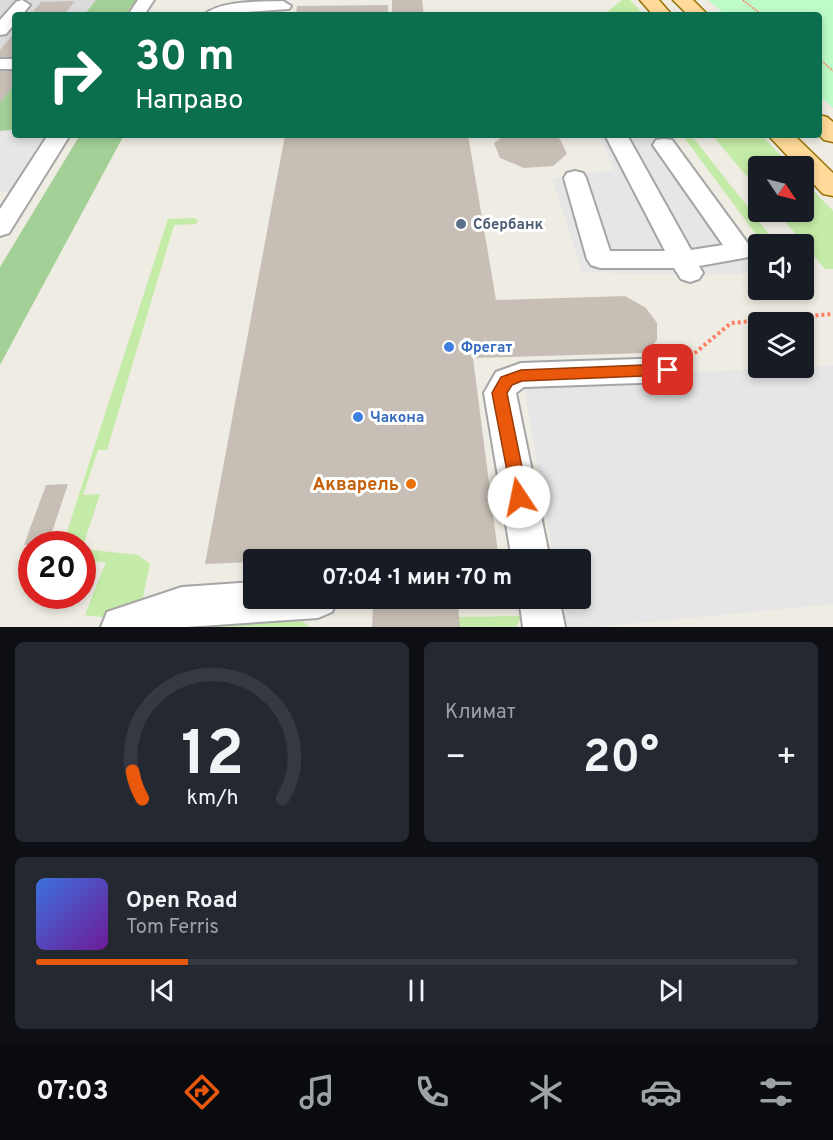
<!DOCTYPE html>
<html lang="ru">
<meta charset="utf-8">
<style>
body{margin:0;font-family:Overpass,sans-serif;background:#242831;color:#f1f3f6;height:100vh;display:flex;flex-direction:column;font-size:22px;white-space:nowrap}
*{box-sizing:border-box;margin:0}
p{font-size:20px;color:#9ea1a6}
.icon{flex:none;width:33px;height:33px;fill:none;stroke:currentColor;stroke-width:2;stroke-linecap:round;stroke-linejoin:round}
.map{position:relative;height:627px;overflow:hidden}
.drawer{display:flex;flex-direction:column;gap:15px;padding:15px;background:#0d0f14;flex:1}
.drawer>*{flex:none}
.top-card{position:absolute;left:12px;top:12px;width:810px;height:126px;border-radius:6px;box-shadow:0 3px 9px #0003;background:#0b6e4f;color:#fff;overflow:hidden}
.needle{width:39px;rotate:125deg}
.controls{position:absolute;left:748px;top:156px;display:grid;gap:12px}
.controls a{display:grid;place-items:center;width:66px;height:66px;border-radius:6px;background:#171b24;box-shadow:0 3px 9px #0003;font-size:30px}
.speed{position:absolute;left:18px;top:531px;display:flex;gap:12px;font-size:30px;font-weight:700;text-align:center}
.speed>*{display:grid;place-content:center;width:78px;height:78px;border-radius:50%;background:#171b24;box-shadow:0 3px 9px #0003;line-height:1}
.speed .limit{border:9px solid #d22;background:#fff;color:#111}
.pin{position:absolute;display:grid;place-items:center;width:51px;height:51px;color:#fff;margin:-26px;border-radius:12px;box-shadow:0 3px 9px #0006}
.me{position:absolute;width:66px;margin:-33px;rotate:349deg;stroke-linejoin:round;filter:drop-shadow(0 0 4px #0008)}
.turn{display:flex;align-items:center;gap:21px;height:126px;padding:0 24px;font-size:27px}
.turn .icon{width:78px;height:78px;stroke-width:2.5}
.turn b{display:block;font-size:42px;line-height:51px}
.big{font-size:45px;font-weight:700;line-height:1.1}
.drawer .card{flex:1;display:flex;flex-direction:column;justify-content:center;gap:9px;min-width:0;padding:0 21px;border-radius:9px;background:#242831}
.drawer .dial{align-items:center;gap:0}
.dial svg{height:156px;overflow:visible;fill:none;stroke:#363941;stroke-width:7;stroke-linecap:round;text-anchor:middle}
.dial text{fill:#f1f3f6;stroke:none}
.song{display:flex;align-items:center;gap:18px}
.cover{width:72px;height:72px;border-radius:9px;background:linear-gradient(135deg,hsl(220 70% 55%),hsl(280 70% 35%))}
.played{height:6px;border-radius:3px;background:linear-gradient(90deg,#ea580c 20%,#363941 20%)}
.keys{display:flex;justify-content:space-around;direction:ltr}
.heat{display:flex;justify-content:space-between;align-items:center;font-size:33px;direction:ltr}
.drawer .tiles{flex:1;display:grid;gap:15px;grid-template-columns:1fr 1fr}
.card:last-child{grid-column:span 2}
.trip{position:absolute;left:243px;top:549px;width:348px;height:60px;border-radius:6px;background:#171b24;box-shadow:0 3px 9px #0003;font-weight:700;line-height:60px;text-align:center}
.menu{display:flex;height:96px;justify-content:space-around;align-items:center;background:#090b0e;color:#9ea1a6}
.menu .icon{width:42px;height:42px}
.menu .on{color:#ea580c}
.menu b{font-size:27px;color:#f1f3f6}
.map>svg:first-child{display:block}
.residential{fill:#dcdbdb}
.grass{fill:#c4eba7}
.forest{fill:#a3d096}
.park{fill:#befbc8}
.parking{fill:#e6e6e6}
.building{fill:#c7bfb6}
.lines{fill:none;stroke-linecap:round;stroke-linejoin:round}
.minor-casing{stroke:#a5a5a5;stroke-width:4}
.major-casing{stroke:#977100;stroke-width:3}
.path-far1{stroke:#fe8065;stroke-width:2;stroke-dasharray:1.5 1.5;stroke-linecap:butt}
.path{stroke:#fe8065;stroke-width:4;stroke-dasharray:3 3;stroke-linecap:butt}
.minor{fill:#fff;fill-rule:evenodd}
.major{fill:#ffda99;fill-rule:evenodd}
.route{fill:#ea580c;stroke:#983908;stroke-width:1.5}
.service-dot{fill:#5c6f8a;stroke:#fff;stroke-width:2}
.shop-dot{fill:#3f7fe0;stroke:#fff;stroke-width:2}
.food-dot{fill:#e8710a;stroke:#fff;stroke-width:2}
.labels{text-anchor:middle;stroke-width:6;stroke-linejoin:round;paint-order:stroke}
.service-label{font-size:15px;font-weight:bold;fill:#4e5e75;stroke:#fff;text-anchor:start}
.shop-label{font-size:15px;font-weight:bold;fill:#366cbe;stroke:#fff;text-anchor:start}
.near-food-label{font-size:18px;font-weight:bold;fill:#c56008;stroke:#fff;text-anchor:end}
</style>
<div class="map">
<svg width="833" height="627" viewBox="0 0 833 627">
<rect width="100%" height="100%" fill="#efece3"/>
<!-- residential -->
<polygon class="residential" points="0,0 109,0 97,15 15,15 15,67 0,67"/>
<!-- grass -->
<g class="grass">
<polygon points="622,0 630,0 644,15 607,15 606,13"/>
<polygon points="679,135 691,135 777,244 763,244 683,136"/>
<polygon points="712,135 761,135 791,166 759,166 759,191"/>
<polygon points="804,181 833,211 833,269 825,269 777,212 804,212"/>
<polygon points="194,218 198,220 196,224 174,225 107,450 98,450 83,495 100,494 83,546 63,544 168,219"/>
<polygon points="83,549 138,555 150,564 141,606 126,620 85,615 106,562 83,561"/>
<polygon points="522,616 516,627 459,627 459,617"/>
<polygon points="298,617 309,627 202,627 210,621"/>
</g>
<!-- forest -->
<g class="forest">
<polygon points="96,0 136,0 125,15 84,15"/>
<polygon points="15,77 15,130 0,131 0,97"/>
<polygon points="80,135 124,135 0,365 0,267"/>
</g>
<!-- park -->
<polygon class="park" points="708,0 833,0 833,108 819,96 819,15 726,15"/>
<!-- parking -->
<g class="parking">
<polygon points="15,130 15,135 47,135 10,192 0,192 0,131"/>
<polygon points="599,135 636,135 675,142 759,254 759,273 691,275 582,272 552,178 614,170"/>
<polygon points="833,365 833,604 596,627 566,627 561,599 580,598 580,560 554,559 523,382"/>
</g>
<!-- building -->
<g class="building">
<polygon points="392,0 422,0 424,15 392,15"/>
<polygon points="75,1 64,15 30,15 41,2"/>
<polygon points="388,5 388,15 296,15 297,6"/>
<polygon points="15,32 15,62 0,62 0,50"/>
<polygon points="15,67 15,84 0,103 0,68"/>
<polygon points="285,135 468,135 496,300 625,296 646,308 657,323 657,340 646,353 473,358 498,553 328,560 254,560 254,562 205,564"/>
<polygon points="505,135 550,135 560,139 567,154 553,166 524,168 500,158 494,143"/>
<polygon points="68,484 48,544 24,545 46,485"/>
<polygon points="458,604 460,627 372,627 373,607"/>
</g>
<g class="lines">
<!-- minor casing -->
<g class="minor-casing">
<g id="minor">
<polygon points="22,0 30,5 22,15 15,15 15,23 6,34 0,35 0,20 16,2"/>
<polygon points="138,0 154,0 144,15 128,15"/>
<path d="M 283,1 L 291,6 L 289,9 L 204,15 C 220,0 260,2 283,1 Z"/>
<rect x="0" y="59" width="15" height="10"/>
<polygon points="48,135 70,135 9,233 0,236 0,209"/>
<polygon points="605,135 627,135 691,250 723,245 653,145 656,140 664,139 672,140 749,245 753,251 749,257 699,266 703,273 699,279 690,282 681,279 674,268 600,268 591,265 587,259 564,178 567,173 575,171 583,173 586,178 610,251 665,251"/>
<polygon points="668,358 679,362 683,370 679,378 668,382 524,387 516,393 550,560 512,560 484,393 496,372 521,363"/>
<polygon points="254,582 254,598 338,598 332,612 318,618 186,627 101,627 107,612 182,587"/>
<polygon points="519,598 559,598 565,627 523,627"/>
</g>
</g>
<!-- major casing -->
<g class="major-casing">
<g id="major">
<polygon points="640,0 659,0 672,15 653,15"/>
<polygon points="673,0 693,0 708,15 688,15"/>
<polygon points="819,115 827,117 833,122 833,142 824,140 819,135"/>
<polygon points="768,135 794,135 833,173 833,196 823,194 804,174 804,166 797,166"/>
</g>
</g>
<!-- path-far1 -->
<g class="path-far1">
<polyline points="743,0 762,15"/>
<polyline points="819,59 833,71"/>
</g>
<!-- path -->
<polyline class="path" points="690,357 731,323 833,314"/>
<!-- minor -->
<use href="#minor" class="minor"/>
<!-- major -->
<use href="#major" class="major"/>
</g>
<!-- route -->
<polygon class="route" points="668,364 673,366 675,370 673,374 668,375 522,381 512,385 507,393 528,497 526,502 519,505 513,502 492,393 501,377 521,370"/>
<!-- markers -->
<circle class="service-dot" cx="461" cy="224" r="6"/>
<g class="shop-dot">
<circle cx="449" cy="347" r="6"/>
<circle cx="358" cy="417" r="6"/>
</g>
<circle class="food-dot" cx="411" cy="484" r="6"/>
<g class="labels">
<!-- service labels -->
<g class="service-label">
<text x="473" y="229">Сбербанк</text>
</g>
<!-- shop labels -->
<g class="shop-label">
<text x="461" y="352">Фрегат</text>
<text x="370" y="422">Чакона</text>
</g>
<!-- near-food labels -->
<g class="near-food-label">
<text x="399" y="490">Акварель</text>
</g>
</g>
</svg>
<div class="controls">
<a><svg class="needle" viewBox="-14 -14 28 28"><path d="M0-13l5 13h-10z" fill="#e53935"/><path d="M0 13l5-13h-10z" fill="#9ea1a6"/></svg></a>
<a><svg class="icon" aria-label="sound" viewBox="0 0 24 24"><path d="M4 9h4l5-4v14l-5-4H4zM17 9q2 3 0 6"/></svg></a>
<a><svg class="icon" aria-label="layers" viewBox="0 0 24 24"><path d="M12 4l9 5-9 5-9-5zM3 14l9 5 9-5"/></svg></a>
</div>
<div class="speed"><div class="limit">20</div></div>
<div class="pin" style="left:668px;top:370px;background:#d93025"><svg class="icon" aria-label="arrive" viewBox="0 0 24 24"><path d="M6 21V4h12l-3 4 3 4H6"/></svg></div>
<svg class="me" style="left:519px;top:497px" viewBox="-20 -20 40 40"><circle r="19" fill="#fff"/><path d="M0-13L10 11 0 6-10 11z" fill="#ea580c"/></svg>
<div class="trip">07:04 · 1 мин · 70 m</div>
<div class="top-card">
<div class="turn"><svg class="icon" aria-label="right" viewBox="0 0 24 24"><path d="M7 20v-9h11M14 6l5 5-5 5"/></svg><div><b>30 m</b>Направо</div></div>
</div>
</div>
<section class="drawer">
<div class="tiles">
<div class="card dial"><svg viewBox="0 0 100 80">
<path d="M14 69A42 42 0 1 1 86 69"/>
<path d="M14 69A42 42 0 0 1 9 55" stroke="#ea580c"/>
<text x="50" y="56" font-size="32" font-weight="700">12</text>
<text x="50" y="72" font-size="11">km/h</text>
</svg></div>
<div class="card"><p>Климат</p>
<div class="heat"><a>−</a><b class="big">20°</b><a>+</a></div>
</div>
<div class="card">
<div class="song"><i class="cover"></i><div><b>Open Road</b><p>Tom Ferris</p></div></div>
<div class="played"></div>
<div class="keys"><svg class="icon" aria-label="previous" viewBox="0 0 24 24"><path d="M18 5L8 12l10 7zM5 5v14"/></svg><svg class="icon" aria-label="pause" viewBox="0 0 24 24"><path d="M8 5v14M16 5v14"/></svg><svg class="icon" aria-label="next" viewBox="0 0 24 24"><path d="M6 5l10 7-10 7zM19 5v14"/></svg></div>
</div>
</div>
</section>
<nav class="menu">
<b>07:03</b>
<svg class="icon on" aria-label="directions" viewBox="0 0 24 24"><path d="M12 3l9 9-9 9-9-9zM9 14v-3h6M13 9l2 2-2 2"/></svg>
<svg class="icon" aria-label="music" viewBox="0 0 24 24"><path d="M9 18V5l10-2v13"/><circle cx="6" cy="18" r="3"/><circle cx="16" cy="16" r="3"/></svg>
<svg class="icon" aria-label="phone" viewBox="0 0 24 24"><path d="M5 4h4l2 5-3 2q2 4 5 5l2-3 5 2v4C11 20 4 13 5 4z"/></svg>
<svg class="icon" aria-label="climate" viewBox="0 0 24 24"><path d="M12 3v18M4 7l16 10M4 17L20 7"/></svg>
<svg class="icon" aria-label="car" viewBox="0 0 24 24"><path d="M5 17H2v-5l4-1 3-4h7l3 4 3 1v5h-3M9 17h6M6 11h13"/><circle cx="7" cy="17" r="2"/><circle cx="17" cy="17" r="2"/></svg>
<svg class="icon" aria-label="filters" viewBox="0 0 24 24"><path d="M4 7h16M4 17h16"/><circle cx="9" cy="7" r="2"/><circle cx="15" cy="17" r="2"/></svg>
</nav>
